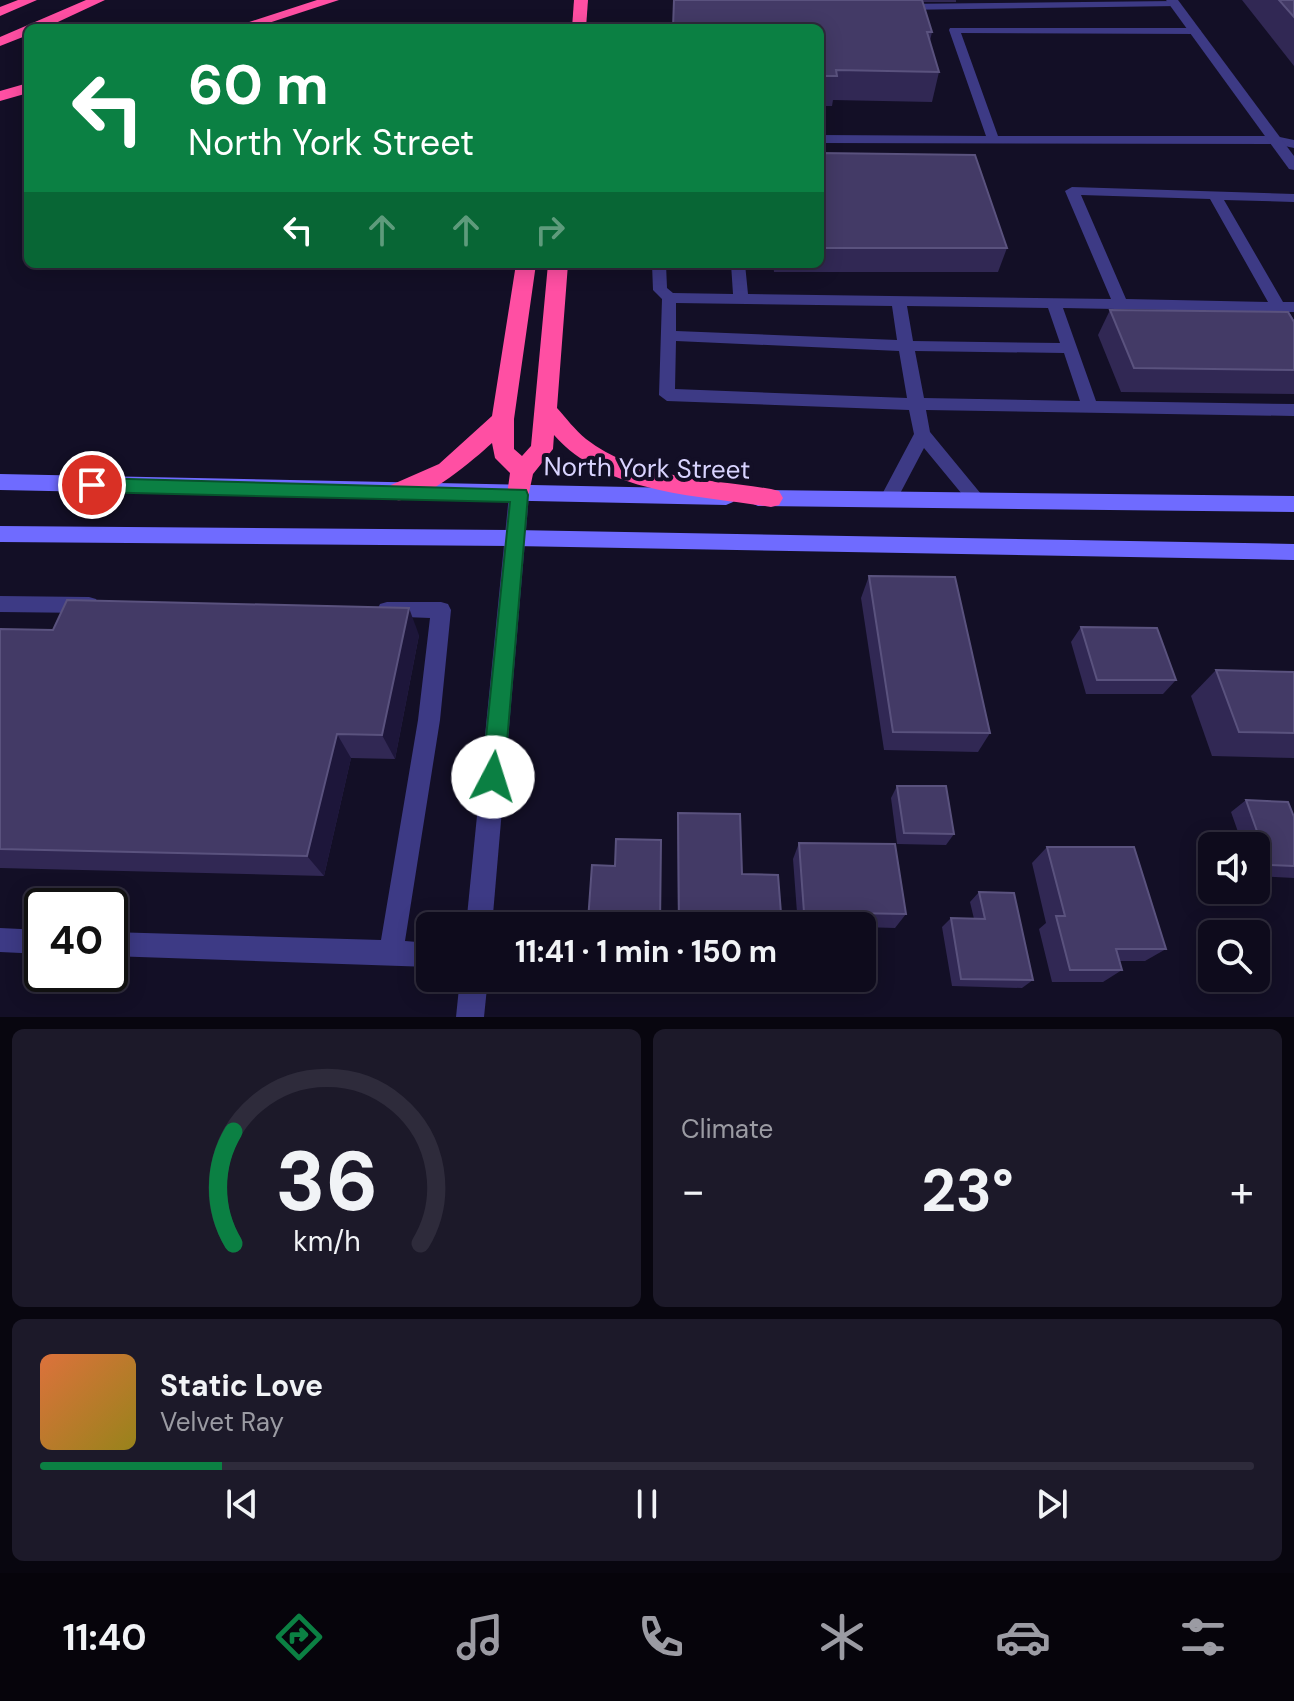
<!DOCTYPE html>
<meta charset="utf-8">
<style>
body{margin:0;font-family:"DM Sans",sans-serif;background:#1c1929;color:#f1f3f6;height:100vh;display:flex;flex-direction:column;font-size:30px;white-space:nowrap}
*{box-sizing:border-box;margin:0}
p{font-size:26px;color:#9b9ba3}
.icon{flex:none;width:44px;height:44px;fill:none;stroke:currentColor;stroke-width:2;stroke-linecap:round;stroke-linejoin:round}
.map{position:relative;height:1017px;overflow:hidden}
.panel{display:flex;flex-direction:column;gap:12px;padding:12px;background:#08060f;flex:1}
.panel>*{flex:none}
.hud{position:absolute;left:24px;top:24px;width:800px;height:244px;border-radius:12px;box-shadow:0 4px 20px #0003,0 0 0 2px #2e2b3b;background:#0b8043;color:#fff;overflow:hidden}
.tools{position:absolute;left:1198px;top:832px;display:grid;gap:16px}
.tools a{display:grid;place-items:center;width:72px;height:72px;border-radius:12px;background:#0e0b1c;box-shadow:0 4px 20px #0003,0 0 0 2px #2e2b3b;font-size:40px}
.speed{position:absolute;left:24px;top:888px;display:flex;gap:16px;font-size:40px;font-weight:700;text-align:center}
.speed>*{display:grid;place-content:center;width:104px;height:104px;border-radius:50%;background:#0e0b1c;box-shadow:0 4px 20px #0003,0 0 0 2px #2e2b3b;line-height:1}
.speed .limit{border:4px solid #111;border-radius:12px;background:#fff;color:#111}
.pin{position:absolute;display:grid;place-items:center;width:68px;height:68px;color:#fff;margin:-34px;border:4px solid #fff;border-radius:50%;box-shadow:0 2px 8px #0007}
.me{position:absolute;width:88px;margin:-44px;rotate:5deg;stroke-linejoin:round;filter:drop-shadow(0 0 6px #0008)}
.turn{display:flex;align-items:center;gap:28px;height:168px;padding:0 32px;font-size:36px}
.turn .icon{width:104px;height:104px;stroke-width:2.5}
.turn b{display:block;font-size:56px;line-height:68px}
.lanes{display:flex;align-items:center;height:76px;padding:0 32px;background:#0003;justify-content:center;gap:40px;direction:ltr}
.lanes .off{opacity:.35}
.big{font-size:60px;font-weight:700;line-height:1.1}
.panel .widget{flex:1;display:flex;flex-direction:column;justify-content:center;gap:12px;min-width:0;padding:0 28px;border-radius:12px;background:#1c1929}
.panel .dial{align-items:center;gap:0}
.dial svg{height:208px;overflow:visible;fill:none;stroke:#2e2b3b;stroke-width:7;stroke-linecap:round;text-anchor:middle}
.dial text{fill:#f1f3f6;stroke:none}
.song{display:flex;align-items:center;gap:24px}
.cover{width:96px;height:96px;border-radius:12px;background:linear-gradient(135deg,hsl(20 70% 55%),hsl(50 70% 35%))}
.played{height:8px;border-radius:4px;background:linear-gradient(90deg,#0b8043 15%,#2e2b3b 15%)}
.keys{display:flex;justify-content:space-around;direction:ltr}
.heat{display:flex;justify-content:space-between;align-items:center;font-size:44px;direction:ltr}
.panel .tiles{flex:1;display:grid;gap:12px;grid-template-columns:1fr 1fr}
.widget:last-child{grid-column:span 2}
.trip{position:absolute;left:416px;top:912px;width:460px;height:80px;border-radius:12px;background:#0e0b1c;box-shadow:0 4px 20px #0003,0 0 0 2px #2e2b3b;font-weight:700;line-height:80px;text-align:center}
.tabs{display:flex;height:128px;justify-content:space-around;align-items:center;background:#06040b;color:#9b9ba3}
.tabs .icon{width:56px;height:56px}
.tabs .active{color:#0b8043}
.tabs b{font-size:36px;color:#f1f3f6}
.map>svg:first-child{display:block}
.lines{fill:none;stroke-linecap:round;stroke-linejoin:round}
.service{fill:#3d3a85;fill-rule:evenodd}
.tertiary{fill:#3d3a85;fill-rule:evenodd}
.secondary{fill:#6f6bff;fill-rule:evenodd}
.motorway{fill:#ff4fa3;fill-rule:evenodd}
.wall{fill:#312854}
.shaded-wall{fill:#1d163a}
.building{fill:#433a66;stroke:#5a527e;stroke-width:2}
.route{fill:#0b8043;stroke:#07532c;stroke-width:2}
.labels{text-anchor:middle;stroke-width:8;stroke-linejoin:round;paint-order:stroke}
.street-label{font-size:26px;fill:#d9d4ff;stroke:#130f26}
</style>
<div class="map">
<svg width="1294" height="1017" viewBox="0 0 1294 1017">
<rect width="100%" height="100%" fill="#130f26"/>
<g class="lines">
<!-- service -->
<g class="service">
<polygon points="1175,1 1180,4 1179,6 901,10 896,7 901,4"/>
<polygon points="950,28 1196,28 1201,31 1196,34 961,33 998,136 1275,136 1294,140 1294,148 1275,144 820,143 820,135 986,136 949,30"/>
<path d="M 1072,187 L 1294,194 L 1294,202 L 1224,200 L 1283,302 L 1294,302 L 1294,312 L 1289,312 L 1294,320 L 1294,338 L 1289,337 L 1274,312 L 1063,308 L 1096,401 L 1294,404 L 1294,416 L 926,410 L 930,432 L 986,500 L 983,505 L 971,505 L 924,448 L 894,505 L 882,505 L 879,500 L 914,434 L 909,410 L 667,401 L 659,395 L 662,299 L 653,290 L 652,264 L 666,264 L 667,288 L 673,293 L 733,294 L 731,264 L 745,264 L 748,294 L 1111,299 L 1065,191 ZM 1081,195 L 1210,199 L 1268,302 L 1126,299 ZM 676,303 L 892,306 L 897,340 L 676,331 ZM 907,306 L 1048,308 L 1060,343 L 913,341 ZM 676,341 L 899,351 L 907,398 L 675,389 ZM 915,351 L 1064,353 L 1080,401 L 924,398 Z"/>
<polygon points="0,596 89,597 96,599 99,605 96,611 89,613 0,612"/>
<polygon points="387,602 441,602 448,604 451,610 440,720 405,941 430,943 430,967 110,956 110,932 381,940 418,720 430,618 380,616 377,610 380,604"/>
<polygon points="0,928 42,930 42,954 0,952"/>
</g>
<!-- tertiary -->
<g class="tertiary">
<polygon points="1166,0 1178,0 1294,156 1294,170 1289,169"/>
<polygon points="519,487 526,490 529,495 492,926 466,926 509,495 512,490"/>
<polygon points="460,978 488,978 484,1017 456,1017"/>
</g>
<!-- secondary -->
<g class="secondary">
<polygon points="0,474 726,489 733,492 736,497 733,502 726,505 0,490"/>
<polygon points="758,490 1294,496 1294,512 758,506 751,503 748,498 751,493"/>
<polygon points="0,526 514,530 1294,544 1294,560 514,546 0,542"/>
</g>
<!-- motorway -->
<g class="motorway">
<polygon points="18,0 37,0 0,16 0,7"/>
<polygon points="86,0 105,0 45,28 28,28 28,35 0,46 0,37"/>
<polygon points="317,0 339,0 253,28 231,28"/>
<polygon points="574,0 588,0 586,28 572,28"/>
<polygon points="28,83 28,93 0,101 0,91"/>
<path d="M 516,264 L 536,264 L 514,419 L 514,449 L 522,456 L 531,446 L 548,264 L 568,264 L 557,408 C 566,418 575,430 586,439 C 637,479 710,479 771,489 L 779,491 L 783,498 L 779,505 L 771,507 C 698,495 607,495 554,435 L 553,449 L 533,474 L 527,502 L 519,504 L 511,502 L 507,495 L 510,473 L 495,458 L 492,443 C 472,461 419,508 391,499 L 387,492 L 391,485 L 439,464 L 492,416 Z"/>
</g>
</g>
<!-- wall -->
<g class="wall">
<polygon points="674,0 956,0 956,2 922,2 932,32 930,41 939,72 932,102 833,100 832,106 820,106 820,28"/>
<polygon points="1242,0 1294,0 1294,66"/>
<polygon points="820,153 1007,248 998,272 774,272 773,264 820,264"/>
<polygon points="1110,310 1294,322 1294,394 1121,392 1098,335"/>
<polygon points="869,576 990,733 978,752 884,750 861,598"/>
<polygon points="1081,627 1176,680 1163,694 1086,694 1071,642"/>
<polygon points="0,629 419,635 395,759 351,758 324,876 0,868"/>
<polygon points="1216,670 1294,672 1294,758 1212,756 1191,696"/>
<polygon points="897,786 954,834 946,845 897,844 891,798"/>
<polygon points="1246,800 1294,817 1294,878 1256,876 1256,846 1243,846 1231,812"/>
<polygon points="678,813 742,874 782,926 678,926 677,830"/>
<polygon points="799,843 906,914 895,928 862,927 862,926 798,926 793,859"/>
<polygon points="1047,847 1166,949 1145,961 1120,961 1122,970 1103,982 1052,982 1039,929 1046,923 1032,863"/>
<polygon points="979,892 1033,980 1022,988 952,986 942,927 951,918 974,919 970,902"/>
<polygon points="588,921 660,926 589,926"/>
<polygon points="802,978 852,978 849,982 802,981"/>
</g>
<!-- shaded-wall -->
<g class="shaded-wall">
<polygon points="409,608 419,635 395,759 382,735"/>
<polygon points="337,734 351,758 324,876 307,856"/>
</g>
<!-- building -->
<g class="building">
<polygon points="674,0 922,0 932,32 927,32 939,72 836,70 837,76 820,76 820,28 673,28"/>
<polygon points="1279,0 1294,0 1294,17"/>
<polygon points="820,153 975,155 1007,248 820,248"/>
<polygon points="1110,310 1288,312 1294,322 1294,370 1134,368"/>
<polygon points="869,576 955,577 990,733 893,732"/>
<polygon points="67,600 409,608 382,735 337,734 307,856 0,849 0,629 53,630"/>
<polygon points="1081,627 1157,628 1176,680 1097,680"/>
<polygon points="1216,670 1294,672 1294,733 1239,732"/>
<polygon points="897,786 946,786 954,834 904,833"/>
<polygon points="1246,800 1288,802 1294,817 1294,866 1269,865"/>
<polygon points="678,813 740,814 742,874 778,875 782,926 679,926"/>
<polygon points="616,839 661,840 660,926 596,926 596,921 588,921 592,865 615,866"/>
<polygon points="799,843 895,844 906,914 852,913 853,926 805,926"/>
<polygon points="1047,847 1134,847 1166,949 1116,949 1122,970 1070,970 1056,916 1065,916"/>
<polygon points="979,892 1014,893 1033,980 961,979 951,918 985,919"/>
</g>
<!-- route -->
<polygon class="route" points="92,478 526,490 528,495 504,777 501,785 493,788 485,785 482,777 510,502 92,492 83,485"/>
<g class="labels">
<!-- street labels -->
<g class="street-label">
<text transform="translate(647 468) rotate(1)" y="9">North York Street</text>
</g>
</g>
</svg>
<div class="tools">
<a><svg class="icon" aria-label="sound" viewBox="0 0 24 24"><path d="M4 9h4l5-4v14l-5-4H4zM17 9q2 3 0 6"/></svg></a>
<a><svg class="icon" aria-label="search" viewBox="0 0 24 24"><circle cx="10" cy="10" r="6"/><path d="M15 15l6 6"/></svg></a>
</div>
<div class="speed"><div class="limit">40</div></div>
<div class="pin" style="left:92px;top:485px;background:#d93025"><svg class="icon" aria-label="arrive" viewBox="0 0 24 24"><path d="M6 21V4h12l-3 4 3 4H6"/></svg></div>
<svg class="me" style="left:493px;top:777px" viewBox="-20 -20 40 40"><circle r="19" fill="#fff"/><path d="M0-13L10 11 0 6-10 11z" fill="#0b8043"/></svg>
<div class="trip">11:41 · 1 min · 150 m</div>
<div class="hud">
<div class="turn"><svg class="icon" aria-label="left" viewBox="0 0 24 24"><path d="M17 20v-9H6M10 6l-5 5 5 5"/></svg><div><b>60 m</b>North York Street</div></div>
<div class="lanes"><svg class="icon" aria-label="left" viewBox="0 0 24 24"><path d="M17 20v-9H6M10 6l-5 5 5 5"/></svg><svg class="icon off" aria-label="ahead" viewBox="0 0 24 24"><path d="M12 20V5M6 11l6-6 6 6"/></svg><svg class="icon off" aria-label="ahead" viewBox="0 0 24 24"><path d="M12 20V5M6 11l6-6 6 6"/></svg><svg class="icon off" aria-label="right" viewBox="0 0 24 24"><path d="M7 20v-9h11M14 6l5 5-5 5"/></svg></div>
</div>
</div>
<section class="panel">
<div class="tiles">
<div class="widget dial"><svg viewBox="0 0 100 80">
<path d="M14 69A42 42 0 1 1 86 69"/>
<path d="M14 69A42 42 0 0 1 14 26" stroke="#0b8043"/>
<text x="50" y="56" font-size="32" font-weight="700">36</text>
<text x="50" y="72" font-size="11">km/h</text>
</svg></div>
<div class="widget"><p>Climate</p>
<div class="heat"><a>−</a><b class="big">23°</b><a>+</a></div>
</div>
<div class="widget">
<div class="song"><i class="cover"></i><div><b>Static Love</b><p>Velvet Ray</p></div></div>
<div class="played"></div>
<div class="keys"><svg class="icon" aria-label="previous" viewBox="0 0 24 24"><path d="M18 5L8 12l10 7zM5 5v14"/></svg><svg class="icon" aria-label="pause" viewBox="0 0 24 24"><path d="M8 5v14M16 5v14"/></svg><svg class="icon" aria-label="next" viewBox="0 0 24 24"><path d="M6 5l10 7-10 7zM19 5v14"/></svg></div>
</div>
</div>
</section>
<nav class="tabs">
<b>11:40</b>
<svg class="icon active" aria-label="directions" viewBox="0 0 24 24"><path d="M12 3l9 9-9 9-9-9zM9 14v-3h6M13 9l2 2-2 2"/></svg>
<svg class="icon" aria-label="music" viewBox="0 0 24 24"><path d="M9 18V5l10-2v13"/><circle cx="6" cy="18" r="3"/><circle cx="16" cy="16" r="3"/></svg>
<svg class="icon" aria-label="phone" viewBox="0 0 24 24"><path d="M5 4h4l2 5-3 2q2 4 5 5l2-3 5 2v4C11 20 4 13 5 4z"/></svg>
<svg class="icon" aria-label="climate" viewBox="0 0 24 24"><path d="M12 3v18M4 7l16 10M4 17L20 7"/></svg>
<svg class="icon" aria-label="car" viewBox="0 0 24 24"><path d="M5 17H2v-5l4-1 3-4h7l3 4 3 1v5h-3M9 17h6M6 11h13"/><circle cx="7" cy="17" r="2"/><circle cx="17" cy="17" r="2"/></svg>
<svg class="icon" aria-label="filters" viewBox="0 0 24 24"><path d="M4 7h16M4 17h16"/><circle cx="9" cy="7" r="2"/><circle cx="15" cy="17" r="2"/></svg>
</nav>
